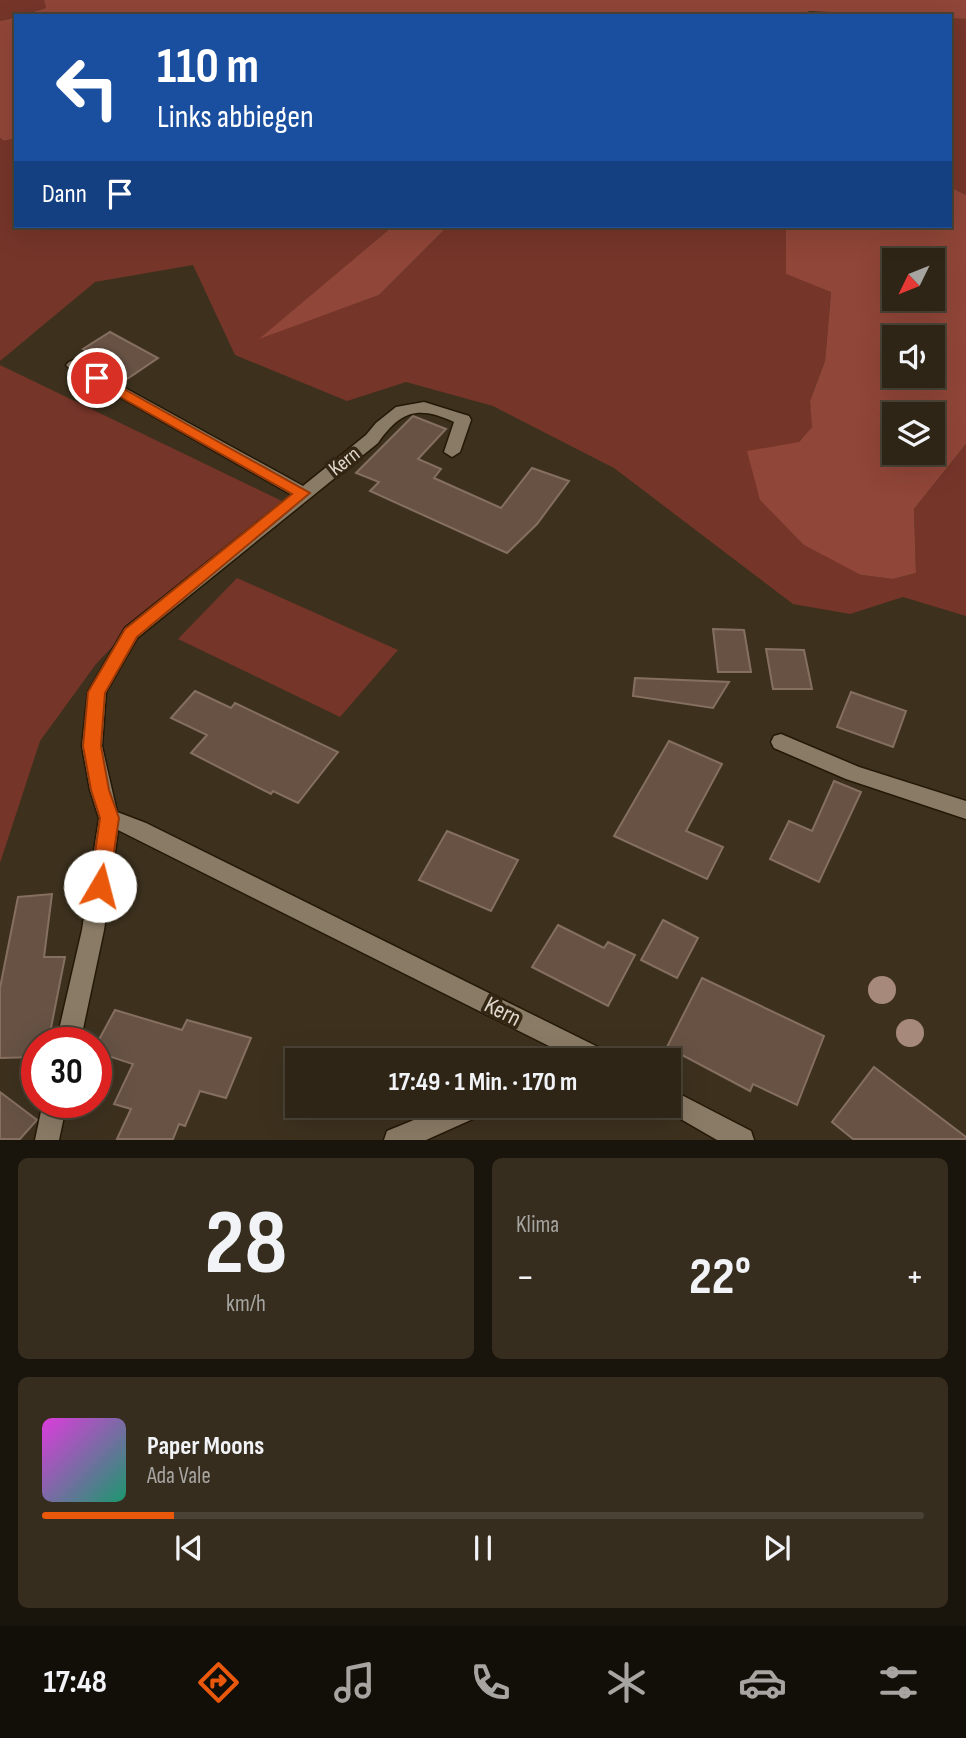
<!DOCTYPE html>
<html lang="de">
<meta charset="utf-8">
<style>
body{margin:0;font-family:"Sofia Sans Condensed",sans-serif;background:#362d1f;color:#f1f3f6;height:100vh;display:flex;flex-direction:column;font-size:26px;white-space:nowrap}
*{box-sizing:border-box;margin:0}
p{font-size:23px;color:#a7a5a1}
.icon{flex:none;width:38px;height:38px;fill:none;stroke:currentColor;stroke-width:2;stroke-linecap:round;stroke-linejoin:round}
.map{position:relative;height:1140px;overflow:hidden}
.details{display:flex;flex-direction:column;gap:18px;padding:18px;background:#19140c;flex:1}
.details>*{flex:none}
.guide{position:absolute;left:14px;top:14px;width:938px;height:214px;border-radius:0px;box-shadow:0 7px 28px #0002,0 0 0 2px #494235;background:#1a4fa0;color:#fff;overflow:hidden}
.needle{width:46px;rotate:227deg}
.tools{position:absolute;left:882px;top:248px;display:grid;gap:14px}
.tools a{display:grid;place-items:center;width:63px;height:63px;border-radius:0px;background:#2e2516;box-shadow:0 7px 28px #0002,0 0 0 2px #494235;font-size:35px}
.speed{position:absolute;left:21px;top:1027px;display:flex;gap:14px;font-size:35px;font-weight:700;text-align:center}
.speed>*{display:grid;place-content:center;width:91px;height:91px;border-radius:50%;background:#2e2516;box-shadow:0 7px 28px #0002,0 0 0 2px #494235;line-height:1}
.speed .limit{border:10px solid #d22;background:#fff;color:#111}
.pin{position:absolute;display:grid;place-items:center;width:60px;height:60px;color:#fff;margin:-30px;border:4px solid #fff;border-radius:50%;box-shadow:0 2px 7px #0007}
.me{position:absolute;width:77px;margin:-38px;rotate:8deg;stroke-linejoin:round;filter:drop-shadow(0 0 5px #0008)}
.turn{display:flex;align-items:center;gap:24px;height:147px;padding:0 28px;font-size:32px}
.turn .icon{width:91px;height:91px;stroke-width:2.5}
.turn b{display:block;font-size:49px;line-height:60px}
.then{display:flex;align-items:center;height:66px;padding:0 28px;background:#0003;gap:14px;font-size:26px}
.big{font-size:52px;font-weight:700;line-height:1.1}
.details .card{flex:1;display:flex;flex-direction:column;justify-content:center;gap:10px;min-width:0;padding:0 24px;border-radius:10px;background:#362d1f}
.details .dial{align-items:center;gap:0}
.dial b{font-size:91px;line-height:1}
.song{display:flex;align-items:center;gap:21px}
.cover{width:84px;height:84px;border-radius:10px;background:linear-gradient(135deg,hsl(300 70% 55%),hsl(160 70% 35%))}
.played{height:7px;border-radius:4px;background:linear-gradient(90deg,#ea580c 15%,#494235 15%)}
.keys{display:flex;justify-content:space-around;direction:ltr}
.heat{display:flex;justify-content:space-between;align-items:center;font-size:38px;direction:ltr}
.details .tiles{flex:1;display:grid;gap:18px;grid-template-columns:1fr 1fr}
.card:last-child{grid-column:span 2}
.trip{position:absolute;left:285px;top:1048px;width:396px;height:70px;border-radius:0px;background:#2e2516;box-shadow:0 7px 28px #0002,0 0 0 2px #494235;font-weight:700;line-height:70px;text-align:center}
.menu{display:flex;height:112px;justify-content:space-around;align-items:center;background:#120f09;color:#a7a5a1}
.menu .icon{width:49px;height:49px}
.menu .on{color:#ea580c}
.menu b{font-size:32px;color:#f1f3f6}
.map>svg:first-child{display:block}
.green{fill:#763529}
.forest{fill:#904638;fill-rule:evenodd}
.building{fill:#675244;stroke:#856f60;stroke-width:2}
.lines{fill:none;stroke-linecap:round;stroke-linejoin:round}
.minor-casing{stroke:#241806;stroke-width:3}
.minor{fill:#8a7b66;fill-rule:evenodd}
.tree{fill:#a7897b}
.route{fill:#ea580c;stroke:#983908;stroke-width:2}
.labels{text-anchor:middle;stroke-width:7;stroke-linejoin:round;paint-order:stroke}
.street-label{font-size:21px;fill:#dfd7cb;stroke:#332714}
.near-street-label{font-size:24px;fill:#dfd7cb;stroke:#332714}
</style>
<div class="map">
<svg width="966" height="1140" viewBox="0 0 966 1140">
<rect width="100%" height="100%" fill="#3d311e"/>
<!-- green -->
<g class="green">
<polygon points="0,0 44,0 46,8 0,21"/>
<polygon points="950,18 966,19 966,195 950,187"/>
<polygon points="0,138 4,141 16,138 16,226 393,226 262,337 379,295 448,226 786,226 786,274 831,291 825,361 810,401 813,426 799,442 861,575 893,579 916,573 914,509 966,444 966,616 903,597 850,614 793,604 614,468 493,406 406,382 347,401 235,355 193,265 95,282 0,361"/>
<polygon points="0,365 284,502 133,625 96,664 40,741 0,863"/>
<polygon points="237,578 398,650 340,717 178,639"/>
</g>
<!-- forest -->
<g class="forest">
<polygon points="44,0 966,0 966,19 810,11 793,16 19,16 46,8"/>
<polygon points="16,17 16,138 4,141 0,138 0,21"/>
<path d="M 950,187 L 966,195 L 966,444 L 914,509 L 916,573 L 893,579 L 861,575 L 804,545 L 760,500 L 747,451 L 799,442 L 812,427 L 810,401 L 825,361 L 831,292 L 786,274 L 786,226 L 950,226 ZM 894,261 L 933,261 L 933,299 L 894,299 ZM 894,338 L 933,338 L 933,376 L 894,376 ZM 894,415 L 933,415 L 933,453 L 894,453 Z"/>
<polygon points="393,226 448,226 379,295 259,339"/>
</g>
<!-- building -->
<g class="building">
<polygon points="110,332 158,358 124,381 92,363 99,358 83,349"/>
<polygon points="413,416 446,429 418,459 441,469 434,478 501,508 532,468 569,481 537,524 507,553 370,491 379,482 356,473"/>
<polygon points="713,629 744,630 751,672 718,672"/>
<polygon points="766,649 804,650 812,689 773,689"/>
<polygon points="635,678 729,682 713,708 633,696"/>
<polygon points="195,691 231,708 235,703 338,752 298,803 273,791 271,794 191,753 207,735 171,718"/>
<polygon points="851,692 906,711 893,747 837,727"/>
<polygon points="669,741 722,764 686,831 723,847 707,879 614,836"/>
<polygon points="834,781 861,792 819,882 770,859 789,821 812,831"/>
<polygon points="447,831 518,860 491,911 419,880"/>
<polygon points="52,894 44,957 65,957 48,1043 37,1043 37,1057 0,1058 0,988 18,897"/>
<polygon points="663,920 698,938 677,978 641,960"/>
<polygon points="558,925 604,948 608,942 635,955 608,1006 532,967"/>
<polygon points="702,978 824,1036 797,1105 753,1084 750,1091 667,1047"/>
<polygon points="115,1010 182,1030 187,1020 251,1038 226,1098 200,1091 185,1126 179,1124 173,1139 117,1139 131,1109 114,1104 133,1064 96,1052 96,1045"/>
<polygon points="874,1067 966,1137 966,1139 853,1139 832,1122"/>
<polygon points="0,1092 37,1120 20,1139 0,1139"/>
</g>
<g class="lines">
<!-- minor casing -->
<g class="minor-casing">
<g id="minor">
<path d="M 74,360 L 303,486 L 366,435 L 376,423 L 396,407 L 424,402 L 469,416 L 471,420 L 460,452 L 452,457 L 444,452 L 454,422 C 418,405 400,411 378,443 L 137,638 L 106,692 L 102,746 L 117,812 L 146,823 L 608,1052 L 611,1060 L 577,1060 L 118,830 L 104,930 L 80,1043 L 56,1043 L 82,930 L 99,818 L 90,790 L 82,746 L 88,692 L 125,628 L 292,495 L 69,368 L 66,365 L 69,362 Z"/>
<polygon points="781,734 859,767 966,801 966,819 846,779 774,748 771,742 774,736"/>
<polygon points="668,1088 751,1131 754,1140 717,1140 660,1107 668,1106"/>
<polygon points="43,1102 67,1102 59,1140 35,1140"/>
<polygon points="448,1106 488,1106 484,1114 426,1140 384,1140 387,1131"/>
</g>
</g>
<!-- minor -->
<use href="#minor" class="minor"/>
</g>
<!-- trees -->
<g class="tree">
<circle cx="882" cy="990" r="14"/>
<circle cx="910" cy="1033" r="14"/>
</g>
<!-- route -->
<polygon class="route" points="97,374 310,493 137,637 105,693 101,746 109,790 119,818 109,886 107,892 100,894 93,892 90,886 100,818 91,790 83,746 88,692 125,629 292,494 92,381 92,375"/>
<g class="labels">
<!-- street labels -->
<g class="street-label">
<text transform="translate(344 461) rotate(-38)" y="7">Kern</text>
</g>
<!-- near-street labels -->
<g class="near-street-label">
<text transform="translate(503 1011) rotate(27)" y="8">Kern</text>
</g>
</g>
</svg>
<div class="tools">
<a><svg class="needle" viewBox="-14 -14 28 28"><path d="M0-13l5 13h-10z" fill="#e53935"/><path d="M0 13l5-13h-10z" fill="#a7a5a1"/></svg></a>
<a><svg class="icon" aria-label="sound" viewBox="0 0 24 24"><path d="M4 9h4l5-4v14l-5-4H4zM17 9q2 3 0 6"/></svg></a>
<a><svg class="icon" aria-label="layers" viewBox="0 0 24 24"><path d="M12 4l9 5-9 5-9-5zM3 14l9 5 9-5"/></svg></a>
</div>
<div class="speed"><div class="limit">30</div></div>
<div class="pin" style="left:97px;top:378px;background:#d93025"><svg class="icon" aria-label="arrive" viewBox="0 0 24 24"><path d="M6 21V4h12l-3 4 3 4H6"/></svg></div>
<svg class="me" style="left:100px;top:886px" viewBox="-20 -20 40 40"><circle r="19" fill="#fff"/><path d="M0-13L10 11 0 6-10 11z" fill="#ea580c"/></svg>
<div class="trip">17:49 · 1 Min. · 170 m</div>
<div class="guide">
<div class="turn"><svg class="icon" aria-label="left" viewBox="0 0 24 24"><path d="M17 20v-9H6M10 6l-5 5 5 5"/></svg><div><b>110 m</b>Links abbiegen</div></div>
<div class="then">Dann<svg class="icon" aria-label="arrive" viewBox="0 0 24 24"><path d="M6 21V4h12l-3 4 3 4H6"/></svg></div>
</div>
</div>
<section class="details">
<div class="tiles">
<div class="card dial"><b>28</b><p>km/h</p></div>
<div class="card"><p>Klima</p>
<div class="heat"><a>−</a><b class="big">22°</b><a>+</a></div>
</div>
<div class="card">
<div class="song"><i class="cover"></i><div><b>Paper Moons</b><p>Ada Vale</p></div></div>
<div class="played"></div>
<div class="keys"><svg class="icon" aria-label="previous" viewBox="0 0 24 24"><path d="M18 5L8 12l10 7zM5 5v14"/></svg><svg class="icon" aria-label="pause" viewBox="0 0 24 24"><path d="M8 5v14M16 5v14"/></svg><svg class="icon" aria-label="next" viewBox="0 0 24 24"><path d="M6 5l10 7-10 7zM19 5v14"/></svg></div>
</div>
</div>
</section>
<nav class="menu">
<b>17:48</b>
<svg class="icon on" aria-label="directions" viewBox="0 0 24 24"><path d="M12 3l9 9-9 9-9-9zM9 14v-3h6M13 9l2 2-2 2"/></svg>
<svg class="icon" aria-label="music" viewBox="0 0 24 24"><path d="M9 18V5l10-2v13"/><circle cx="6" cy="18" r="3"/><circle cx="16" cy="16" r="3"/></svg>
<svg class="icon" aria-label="phone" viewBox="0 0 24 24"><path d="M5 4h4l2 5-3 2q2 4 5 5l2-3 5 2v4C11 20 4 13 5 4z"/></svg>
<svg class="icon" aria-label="climate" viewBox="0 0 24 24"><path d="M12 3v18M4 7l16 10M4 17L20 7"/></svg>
<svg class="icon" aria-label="car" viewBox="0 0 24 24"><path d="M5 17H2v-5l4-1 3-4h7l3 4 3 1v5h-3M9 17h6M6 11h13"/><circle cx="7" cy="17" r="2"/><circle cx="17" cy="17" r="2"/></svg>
<svg class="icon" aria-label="filters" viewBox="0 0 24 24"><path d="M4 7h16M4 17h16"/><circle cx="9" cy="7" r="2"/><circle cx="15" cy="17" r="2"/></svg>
</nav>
